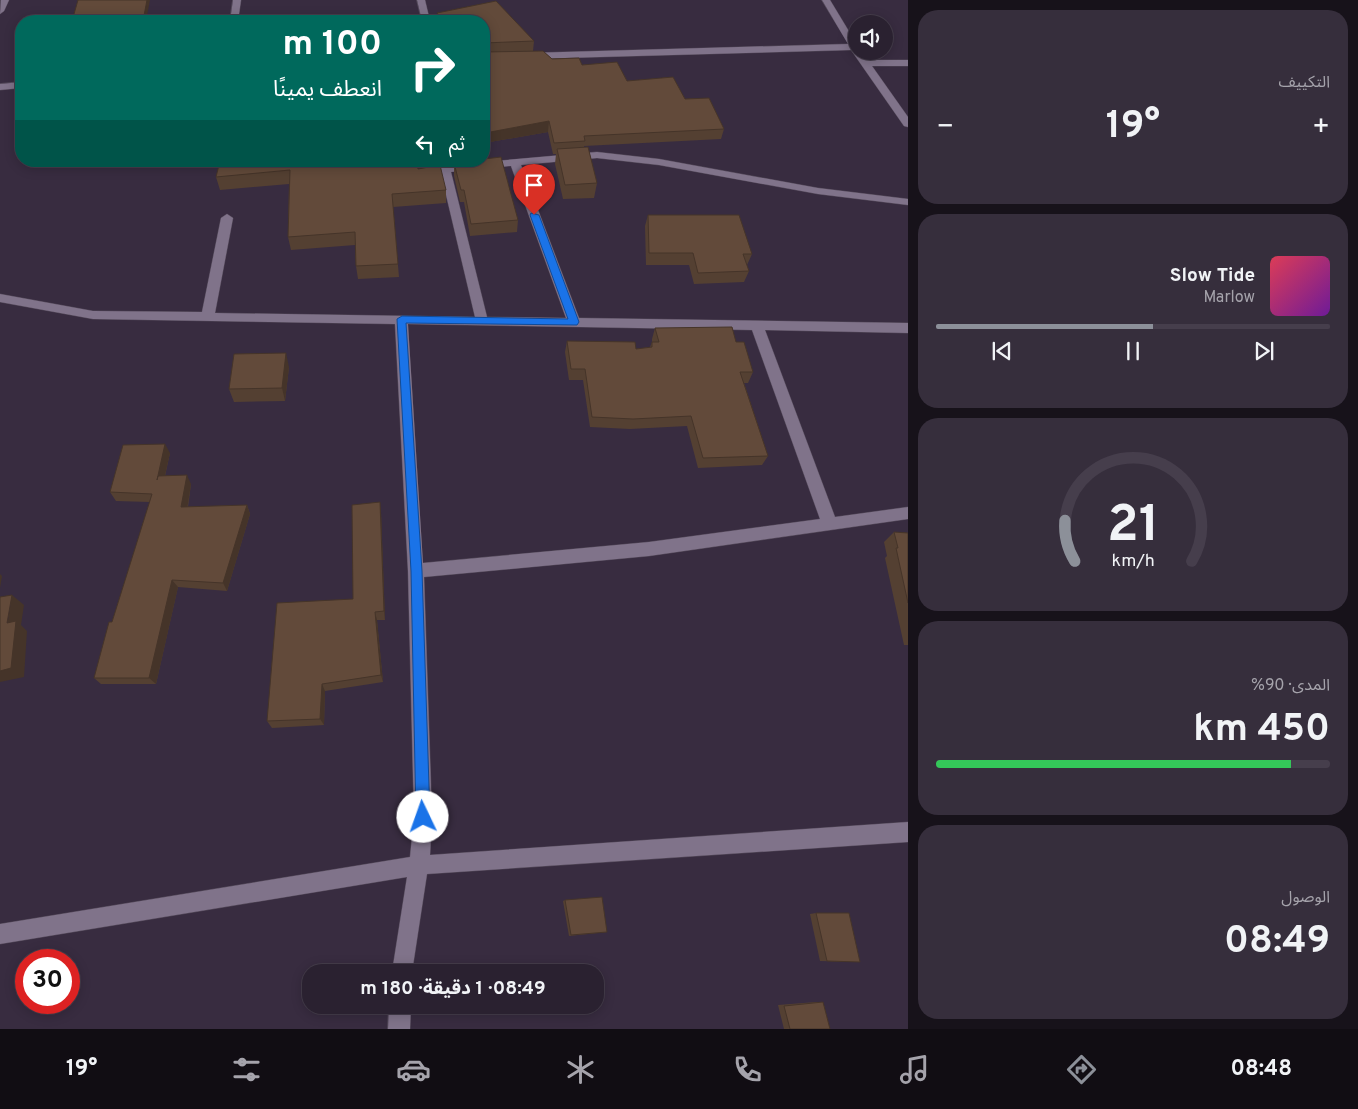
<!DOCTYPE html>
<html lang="ar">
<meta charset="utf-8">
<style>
body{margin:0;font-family:Overpass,"Noto Sans Arabic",sans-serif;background:#362e3c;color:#f1f3f6;direction:rtl;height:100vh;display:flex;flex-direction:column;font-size:19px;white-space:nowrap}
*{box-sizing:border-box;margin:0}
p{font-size:16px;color:#a5a3ab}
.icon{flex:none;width:28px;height:28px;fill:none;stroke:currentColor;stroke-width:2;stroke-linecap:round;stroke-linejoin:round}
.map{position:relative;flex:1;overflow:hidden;direction:ltr}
.drawer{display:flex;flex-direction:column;gap:10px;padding:10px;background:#17121a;width:450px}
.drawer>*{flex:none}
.hud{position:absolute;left:15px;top:15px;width:475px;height:152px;border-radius:20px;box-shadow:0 2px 12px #0003,0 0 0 1px #463e4c;direction:rtl;background:#00695c;color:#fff;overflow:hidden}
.fabs{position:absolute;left:848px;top:15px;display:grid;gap:10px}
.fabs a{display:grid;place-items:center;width:45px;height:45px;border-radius:50%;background:#2a2130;box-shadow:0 2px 12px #0003,0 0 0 1px #463e4c;font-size:25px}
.speed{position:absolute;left:15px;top:949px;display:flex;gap:10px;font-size:25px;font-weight:700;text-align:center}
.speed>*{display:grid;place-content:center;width:65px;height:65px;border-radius:50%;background:#2a2130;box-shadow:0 2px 12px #0003,0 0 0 1px #463e4c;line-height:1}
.speed .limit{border:8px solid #d22;background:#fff;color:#111}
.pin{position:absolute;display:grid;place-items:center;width:42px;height:42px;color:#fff;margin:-51px -21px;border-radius:50% 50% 50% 0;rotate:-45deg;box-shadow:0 0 5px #0007}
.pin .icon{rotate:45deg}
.me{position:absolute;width:55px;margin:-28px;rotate:357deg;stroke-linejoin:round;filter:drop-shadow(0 0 4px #0008)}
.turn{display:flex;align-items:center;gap:18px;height:105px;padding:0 25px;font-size:22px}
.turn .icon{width:65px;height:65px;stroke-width:2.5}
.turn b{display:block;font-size:35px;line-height:42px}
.then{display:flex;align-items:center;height:48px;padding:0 25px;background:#0003;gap:10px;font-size:19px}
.big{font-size:38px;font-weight:700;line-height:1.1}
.drawer .widget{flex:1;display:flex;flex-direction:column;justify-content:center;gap:8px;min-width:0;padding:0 18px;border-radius:20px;background:#362e3c}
.drawer .dial{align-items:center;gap:0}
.dial svg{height:130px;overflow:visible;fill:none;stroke:#463e4c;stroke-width:7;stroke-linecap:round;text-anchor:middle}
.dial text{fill:#f1f3f6;stroke:none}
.song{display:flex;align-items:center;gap:15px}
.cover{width:60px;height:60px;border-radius:8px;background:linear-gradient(135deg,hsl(350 70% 55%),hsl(280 70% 35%))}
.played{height:5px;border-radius:2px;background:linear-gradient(90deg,#8c9099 55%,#463e4c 55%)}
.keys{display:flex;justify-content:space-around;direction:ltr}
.heat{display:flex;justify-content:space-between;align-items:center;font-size:28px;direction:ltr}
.charge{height:8px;border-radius:4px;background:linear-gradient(90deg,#34c759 90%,#463e4c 0)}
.trip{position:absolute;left:302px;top:964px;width:302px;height:50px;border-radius:20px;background:#2a2130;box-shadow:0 2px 12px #0003,0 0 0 1px #463e4c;font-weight:700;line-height:50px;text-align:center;direction:rtl}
.dock{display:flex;height:80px;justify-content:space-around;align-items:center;background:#110d13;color:#a5a3ab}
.dock .icon{width:35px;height:35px}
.dock .current{color:#8c9099}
.dock b{font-size:22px;color:#f1f3f6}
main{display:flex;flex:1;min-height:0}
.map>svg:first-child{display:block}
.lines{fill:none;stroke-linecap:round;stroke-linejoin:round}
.street-casing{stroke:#534959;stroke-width:1}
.street{fill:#80738a;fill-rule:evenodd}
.wall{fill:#544032}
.shaded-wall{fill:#453429}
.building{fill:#624a3a;stroke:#453429}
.route{fill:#1a73e8;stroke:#114b97}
</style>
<main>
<section class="drawer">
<div class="widget"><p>التكييف</p>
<div class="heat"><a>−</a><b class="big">19°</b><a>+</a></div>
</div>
<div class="widget">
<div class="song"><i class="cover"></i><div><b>Slow Tide</b><p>Marlow</p></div></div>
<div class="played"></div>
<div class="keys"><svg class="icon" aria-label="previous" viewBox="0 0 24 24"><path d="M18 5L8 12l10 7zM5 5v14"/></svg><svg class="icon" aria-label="pause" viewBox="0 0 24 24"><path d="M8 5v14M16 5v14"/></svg><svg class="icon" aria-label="next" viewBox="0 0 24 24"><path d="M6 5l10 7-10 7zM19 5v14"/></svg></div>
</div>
<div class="widget dial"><svg viewBox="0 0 100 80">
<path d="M14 69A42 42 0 1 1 86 69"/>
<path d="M14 69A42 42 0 0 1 8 44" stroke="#8c9099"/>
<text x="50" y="56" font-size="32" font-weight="700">21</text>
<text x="50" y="72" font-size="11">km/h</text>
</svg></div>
<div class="widget"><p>المدى · 90%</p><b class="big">450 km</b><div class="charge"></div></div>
<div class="widget"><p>الوصول</p><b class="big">08:49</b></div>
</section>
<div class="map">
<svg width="908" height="1029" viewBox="0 0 908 1029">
<rect width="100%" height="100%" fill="#382c40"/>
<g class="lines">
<!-- street casing -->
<g class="street-casing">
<g id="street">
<polygon points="1,0 9,0 4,11 0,14"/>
<polygon points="233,0 241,0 238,21 230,21"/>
<polygon points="417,0 425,0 430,21 422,21"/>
<polygon points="822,0 830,0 856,43 856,51 862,51 868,60 908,60 908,66 872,66 908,117 908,127 904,126 851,50 528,59 523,56 528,53 848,44"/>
<polygon points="21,82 21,88 0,90 0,84"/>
<path d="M 597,152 L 659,159 L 818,188 L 908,199 L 908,205 L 818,194 L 659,165 L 597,158 L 521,165 L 579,318 L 908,323 L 908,333 L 765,330 L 835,517 L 908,507 L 908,519 L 649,556 L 424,577 L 432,817 L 430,855 L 908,822 L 908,842 L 427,874 L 412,972 L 392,972 L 407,877 L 0,944 L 0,924 L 410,857 L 414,817 L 408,571 L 395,324 L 93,319 L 0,302 L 0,294 L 93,311 L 202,312 L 221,218 L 227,214 L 233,218 L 215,313 L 475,317 L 438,161 L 448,161 L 449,165 ZM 511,166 L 566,318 L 487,317 L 451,172 ZM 408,324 L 752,330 L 820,519 L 649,542 L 423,563 Z"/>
<polygon points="389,1005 411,1005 410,1029 388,1029"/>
</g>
</g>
<!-- street -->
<use href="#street" class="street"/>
</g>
<!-- wall -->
<g class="wall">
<polygon points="496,1 534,41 533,51 543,51 552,59 579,58 582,65 617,62 627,81 673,77 685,99 709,98 724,129 721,139 584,146 584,147 588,147 597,183 594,198 563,199 555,164 556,154 553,154 548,132 484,143 484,21 437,21 437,13"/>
<polygon points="220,161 418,169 446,190 446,203 393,207 399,277 358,279 356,266 355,245 291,250 288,237 289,184 220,190 216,177"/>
<polygon points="454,163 518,220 517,232 470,236 464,202 460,202 454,176"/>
<polygon points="648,215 752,254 747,265 749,271 744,282 694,284 689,265 646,265 645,226"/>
<polygon points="655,328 736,342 753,372 748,383 744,383 768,456 762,465 698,468 687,426 630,429 590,427 583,380 569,380 565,352 567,341 636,349 650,347 652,342 652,339"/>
<polygon points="289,367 285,401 234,402 229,389"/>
<polygon points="170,453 165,476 191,484 188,507 247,505 250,514 227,591 178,587 156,684 101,684 94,678 112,622 150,502 116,501 110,492"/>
<polygon points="381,512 385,620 377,620 383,682 325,691 324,725 272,728 267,721 353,599"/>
<polygon points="894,532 908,533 908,645 904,645 885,558 887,556 884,542"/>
<polygon points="565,900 607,932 569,936 563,901"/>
<polygon points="816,913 860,962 820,961 810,914"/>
<polygon points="816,1002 823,1002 830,1029 784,1029 778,1005"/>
</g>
<!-- shaded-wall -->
<g class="shaded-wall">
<polygon points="147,0 150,0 146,21 143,21"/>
<polygon points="549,121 548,132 484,143 485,133"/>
<polygon points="286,353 289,367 285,401 282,388"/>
<polygon points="165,444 170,453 162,488 157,480"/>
<polygon points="187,475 191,484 186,516 181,507"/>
<polygon points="380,502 381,512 385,620 384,611"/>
<polygon points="247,505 250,514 227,591 223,583"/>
<polygon points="0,574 2,576 0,588"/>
<polygon points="172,580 178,587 156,684 149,678"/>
<polygon points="12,595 24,605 21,625 27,631 24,677 0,682 0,671"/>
<polygon points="375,612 377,620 383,682 381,675"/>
<polygon points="322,684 325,691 324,725 320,719"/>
</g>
<!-- building -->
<g class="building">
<polygon points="78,0 147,0 143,21 72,21"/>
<polygon points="496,1 534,41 484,43 484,47 484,21 444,21 437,13"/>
<polygon points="543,51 552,59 579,58 582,65 617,62 627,81 673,77 685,99 709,98 724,129 584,136 585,141 554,143 549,121 485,133 484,132 484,52"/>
<polygon points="588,147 597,183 565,185 557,149"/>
<polygon points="501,157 518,220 471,224 464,190 461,190 454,163 470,161 484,161 484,159"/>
<polygon points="220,161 417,161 418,169 440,165 446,190 392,194 398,264 356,266 355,232 288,237 290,170 216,177"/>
<polygon points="648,215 739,215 752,254 743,254 749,271 698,273 693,253 649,253"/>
<polygon points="732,327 736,342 744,342 753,372 740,372 768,456 703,458 691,416 633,419 592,417 585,369 571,369 567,341 635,342 636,349 652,347 652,342 659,342 655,328"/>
<polygon points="286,353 282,388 229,389 234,354"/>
<polygon points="165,444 157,480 158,476 187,475 181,507 247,505 223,583 172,580 149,678 94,678 109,622 112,622 152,494 110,492 123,445"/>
<polygon points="380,502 384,611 375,612 381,675 322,684 320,719 267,721 277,603 353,599 352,505"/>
<polygon points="894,532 908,533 908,603 896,548 898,548"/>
<polygon points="12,595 7,623 16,621 11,668 0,671 0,597"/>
<polygon points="602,897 607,932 571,935 565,900"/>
<polygon points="816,913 849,913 860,962 827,961"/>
<polygon points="823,1002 830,1029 790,1029 784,1006"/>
</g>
<!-- route -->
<polygon class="route" points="531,213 539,215 579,322 577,325 406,323 422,571 430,817 428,822 423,824 418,822 416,817 411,571 397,319 402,316 568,319 530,215"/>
</svg>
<div class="fabs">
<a><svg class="icon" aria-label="sound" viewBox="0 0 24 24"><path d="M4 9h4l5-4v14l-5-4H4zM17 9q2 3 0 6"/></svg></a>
</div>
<div class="speed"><div class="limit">30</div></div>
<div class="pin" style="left:534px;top:215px;background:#d93025"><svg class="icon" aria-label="arrive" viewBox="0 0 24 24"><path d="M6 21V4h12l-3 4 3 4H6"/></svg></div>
<svg class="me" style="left:423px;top:817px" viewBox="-20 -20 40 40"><circle r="19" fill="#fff"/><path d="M0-13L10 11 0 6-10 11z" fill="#1a73e8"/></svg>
<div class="trip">08:49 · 1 دقيقة · 180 m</div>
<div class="hud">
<div class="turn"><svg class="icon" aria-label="right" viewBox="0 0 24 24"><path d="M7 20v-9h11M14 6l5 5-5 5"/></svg><div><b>100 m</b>انعطف يمينًا</div></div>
<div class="then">ثم<svg class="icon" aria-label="left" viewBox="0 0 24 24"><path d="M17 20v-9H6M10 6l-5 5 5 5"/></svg></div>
</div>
</div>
</main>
<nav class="dock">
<b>08:48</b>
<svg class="icon current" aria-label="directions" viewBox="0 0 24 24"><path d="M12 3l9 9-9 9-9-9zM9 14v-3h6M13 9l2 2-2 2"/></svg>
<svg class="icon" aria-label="music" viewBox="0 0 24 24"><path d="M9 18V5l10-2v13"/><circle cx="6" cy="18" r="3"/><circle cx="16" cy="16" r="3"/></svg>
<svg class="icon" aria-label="phone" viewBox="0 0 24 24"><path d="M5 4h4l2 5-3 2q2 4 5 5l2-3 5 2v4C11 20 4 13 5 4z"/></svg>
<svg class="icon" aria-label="climate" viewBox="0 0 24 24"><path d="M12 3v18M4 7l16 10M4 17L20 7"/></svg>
<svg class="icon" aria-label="car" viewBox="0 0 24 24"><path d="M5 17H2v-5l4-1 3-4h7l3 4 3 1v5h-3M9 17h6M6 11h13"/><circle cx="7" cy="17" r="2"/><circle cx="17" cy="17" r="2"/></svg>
<svg class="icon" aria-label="filters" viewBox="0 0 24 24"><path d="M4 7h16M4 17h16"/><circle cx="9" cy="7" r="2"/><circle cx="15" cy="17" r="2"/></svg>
<b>19°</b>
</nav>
